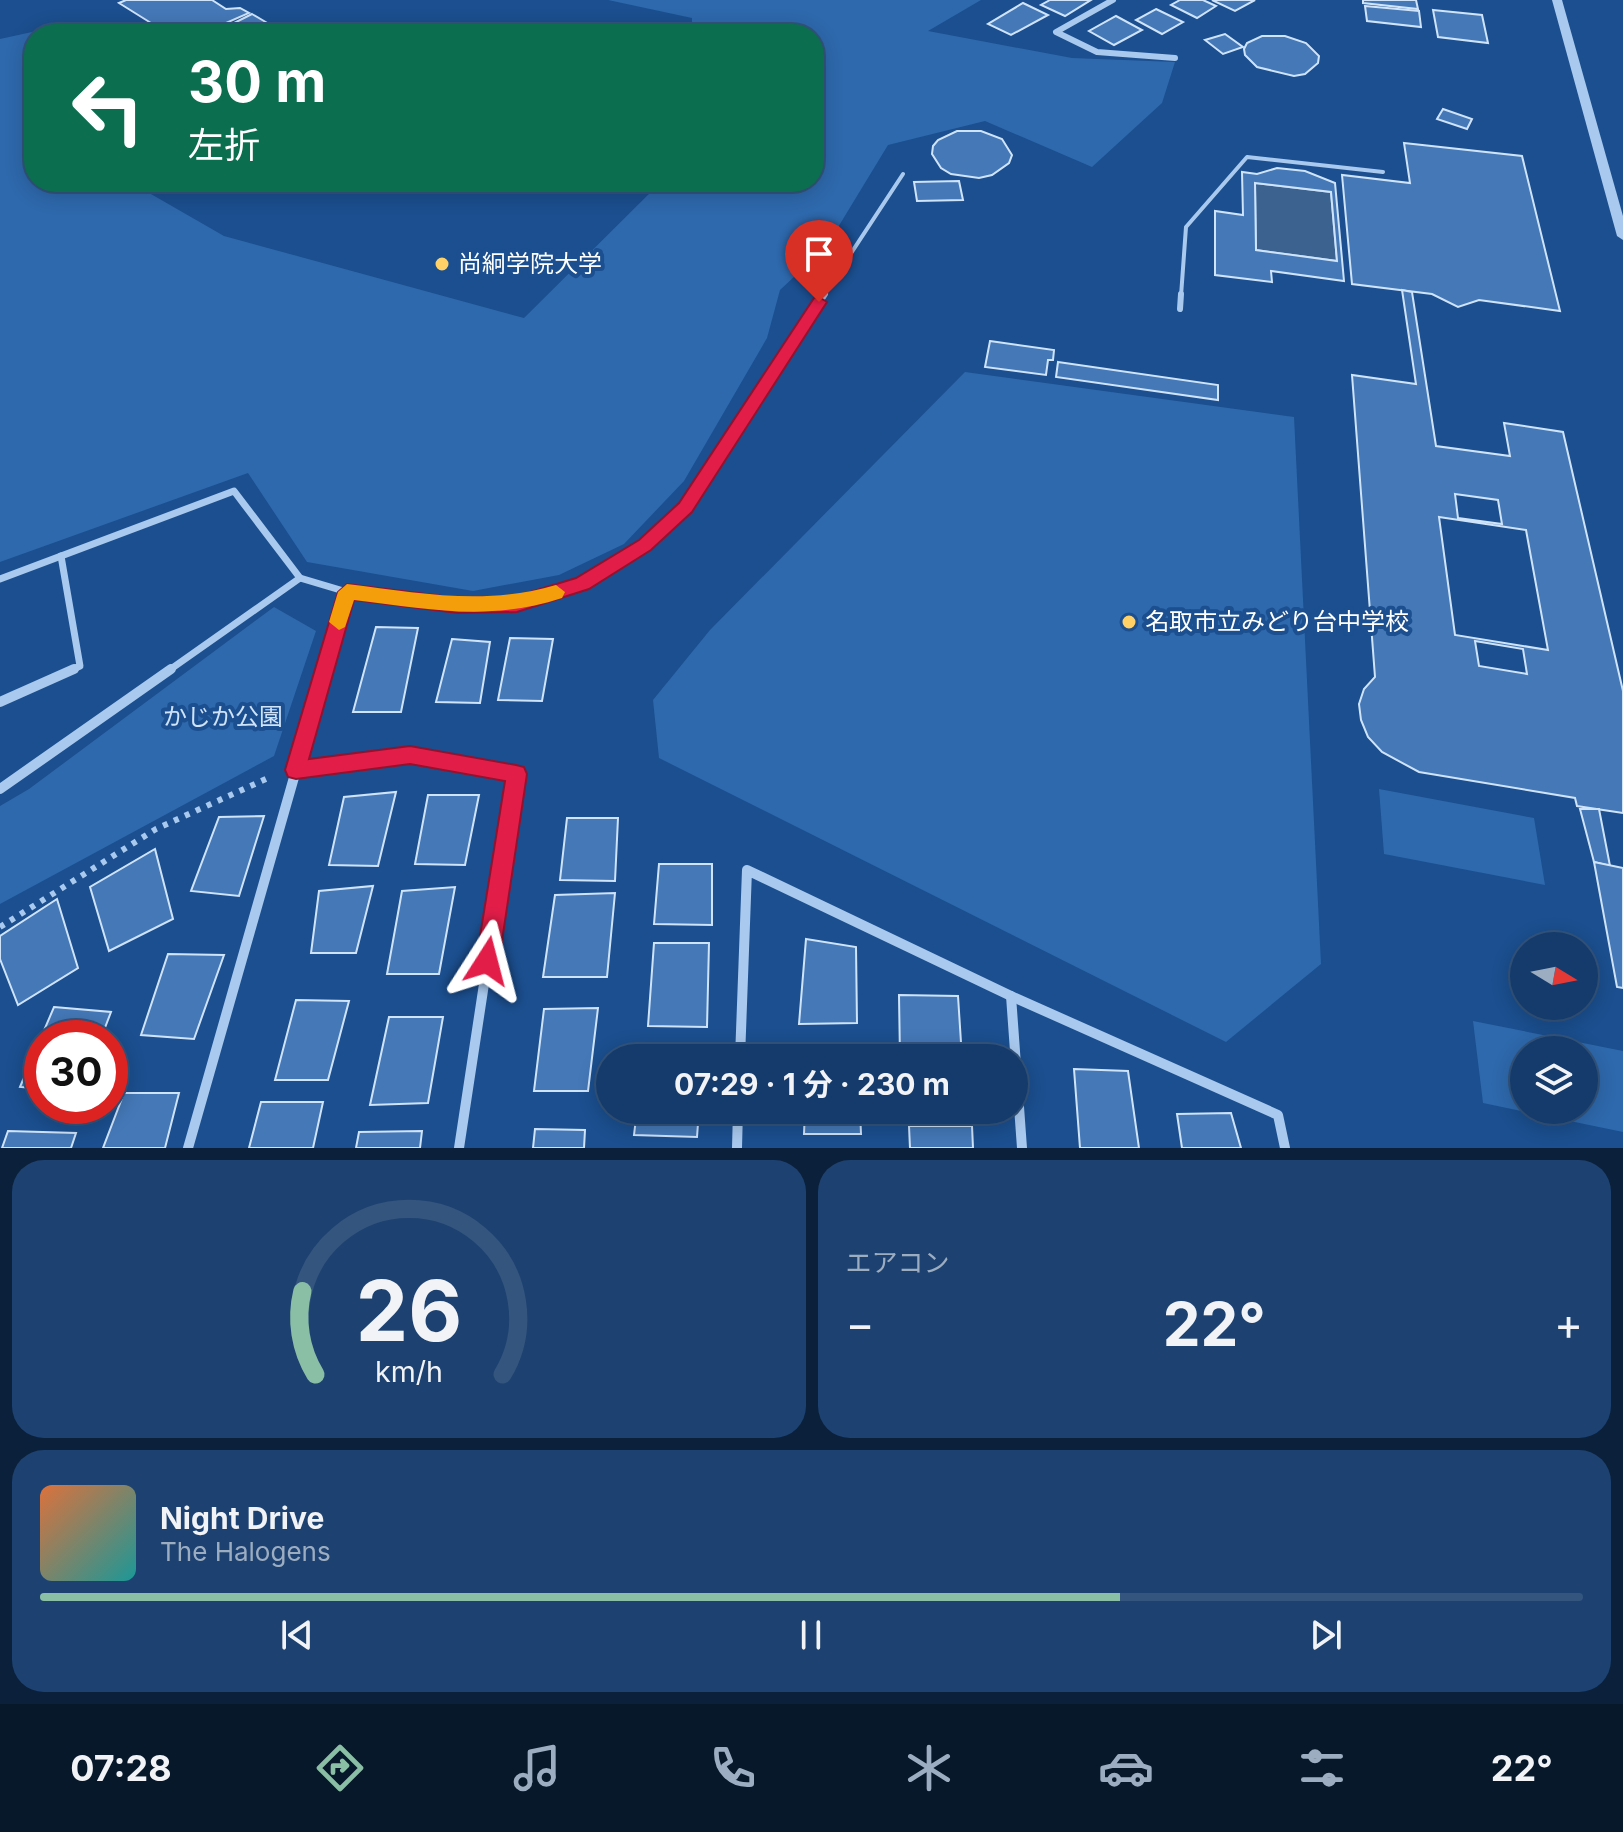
<!DOCTYPE html>
<html lang="ja">
<meta charset="utf-8">
<style>
body{margin:0;font-family:Inter,"Noto Sans JP",sans-serif;background:#1d4271;color:#f1f3f6;height:100vh;display:flex;flex-direction:column;font-size:30px;white-space:nowrap}
*{box-sizing:border-box;margin:0}
p{font-size:26px;color:#9dadc1}
.icon{flex:none;width:44px;height:44px;fill:none;stroke:currentColor;stroke-width:2;stroke-linecap:round;stroke-linejoin:round}
.map{position:relative;height:1148px;overflow:hidden}
.panel{display:flex;flex-direction:column;gap:12px;padding:12px;background:#0b203b;flex:1}
.panel>*{flex:none}
.banner{position:absolute;left:24px;top:24px;width:800px;height:168px;border-radius:32px;box-shadow:0 4px 20px #0003,0 0 0 2px #33557e;background:#0b6e4f;color:#fff;overflow:hidden}
.needle{width:52px;rotate:100deg}
.fabs{position:absolute;left:1510px;top:932px;display:grid;gap:16px}
.fabs a{display:grid;place-items:center;width:88px;height:88px;border-radius:50%;background:#143b6b;box-shadow:0 4px 20px #0003,0 0 0 2px #33557e;font-size:40px}
.speed{position:absolute;left:24px;top:1020px;display:flex;gap:16px;font-size:40px;font-weight:700;text-align:center}
.speed>*{display:grid;place-content:center;width:104px;height:104px;border-radius:50%;background:#143b6b;box-shadow:0 4px 20px #0003,0 0 0 2px #33557e;line-height:1}
.speed .limit{border:12px solid #d22;background:#fff;color:#111}
.pin{position:absolute;display:grid;place-items:center;width:68px;height:68px;color:#fff;margin:-82px -34px;border-radius:50% 50% 50% 0;rotate:-45deg;box-shadow:0 0 8px #0007}
.pin .icon{rotate:45deg}
.me{position:absolute;width:88px;margin:-44px;rotate:9deg;stroke-linejoin:round;filter:drop-shadow(0 0 6px #0008)}
.turn{display:flex;align-items:center;gap:28px;height:168px;padding:0 32px;font-size:36px}
.turn .icon{width:104px;height:104px;stroke-width:2.5}
.turn b{display:block;font-size:56px;line-height:68px}
.big{font-size:60px;font-weight:700;line-height:1.1}
.panel .tile{flex:1;display:flex;flex-direction:column;justify-content:center;gap:12px;min-width:0;padding:0 28px;border-radius:32px;background:#1d4271}
.panel .dial{align-items:center;gap:0}
.dial svg{height:208px;overflow:visible;fill:none;stroke:#33557e;stroke-width:7;stroke-linecap:round;text-anchor:middle}
.dial text{fill:#f1f3f6;stroke:none}
.song{display:flex;align-items:center;gap:24px}
.cover{width:96px;height:96px;border-radius:12px;background:linear-gradient(135deg,hsl(20 70% 55%),hsl(180 70% 35%))}
.played{height:8px;border-radius:4px;background:linear-gradient(90deg,#8abfa5 70%,#33557e 70%)}
.keys{display:flex;justify-content:space-around;direction:ltr}
.heat{display:flex;justify-content:space-between;align-items:center;font-size:44px;direction:ltr}
.panel .tiles{flex:1;display:grid;gap:12px;grid-template-columns:1fr 1fr}
.tile:last-child{grid-column:span 2}
.trip{position:absolute;left:596px;top:1044px;width:432px;height:80px;border-radius:40px;background:#143b6b;box-shadow:0 4px 20px #0003,0 0 0 2px #33557e;font-weight:700;line-height:80px;text-align:center}
.tabs{display:flex;height:128px;justify-content:space-around;align-items:center;background:#08182b;color:#9dadc1}
.tabs .icon{width:56px;height:56px}
.tabs .selected{color:#8abfa5}
.tabs b{font-size:36px;color:#f1f3f6}
.map>svg:first-child{display:block}
.green{fill:#2e69ad;fill-rule:evenodd}
.water{fill:#3c6290;stroke:#9cc4f0;stroke-width:2}
.building{fill:#4478b7;stroke:#cfe3fa;stroke-width:2;fill-rule:evenodd}
.lines{fill:none;stroke-linecap:round;stroke-linejoin:round}
.path{stroke:#a9c9ee;stroke-width:6;stroke-dasharray:5 7;stroke-linecap:butt}
.service-far1{stroke:#a9c9ee;stroke-width:4}
.service{stroke:#a9c9ee;stroke-width:6}
.minor-far2{stroke:#a9c9ee;stroke-width:6}
.minor-far1{stroke:#a9c9ee;stroke-width:7}
.minor{stroke:#a9c9ee;stroke-width:10}
.tertiary{fill:#a9c9ee;fill-rule:evenodd}
.route{fill:#e11d48;stroke:#92132f;stroke-width:2}
.slow{fill:#f59e0b}
.poi-dot{fill:#ffd166;stroke:#1b4f8f;stroke-width:3}
.labels{text-anchor:middle;stroke-width:8;stroke-linejoin:round;paint-order:stroke}
.poi-label{font-size:24px;fill:#fff;stroke:#1b4f8f;text-anchor:start}
.park-label{font-size:24px;fill:#cfe3fa;stroke:#1b4f8f}
</style>
<div class="map">
<svg width="1623" height="1148" viewBox="0 0 1623 1148">
<rect width="100%" height="100%" fill="#1b4f8f"/>
<!-- green -->
<g class="green">
<polygon points="608,0 981,0 928,31 1072,58 1175,62 1162,103 1092,167 985,121 888,145 826,247 780,290 767,338 684,481 624,544 559,575 473,591 307,562 248,473 0,562 0,39 32,32 89,34 34,34 34,182 130,182 224,236 524,318 661,182 814,182 814,34 692,34 692,18"/>
<polygon points="965,372 1294,417 1321,964 1226,1042 659,758 653,700 710,630"/>
<polygon points="274,607 316,631 274,756 0,904 0,806 29,789"/>
<polygon points="1379,789 1534,818 1545,885 1384,854"/>
<path d="M 1473,1021 L 1623,1051 L 1623,1132 L 1483,1103 ZM 1584,1050 L 1584,1110 L 1524,1110 L 1524,1050 Z"/>
</g>
<!-- water -->
<polygon class="water" points="1255,183 1331,192 1337,261 1256,250"/>
<!-- building -->
<g class="building">
<polygon points="126,0 212,0 226,9 240,8 249,13 201,34 153,34 142,27 151,23 119,3"/>
<polygon points="1050,0 1091,0 1065,16 1041,5"/>
<polygon points="1180,0 1203,0 1216,6 1197,18 1171,5"/>
<polygon points="1212,0 1255,0 1235,11"/>
<polygon points="1363,0 1416,0 1418,9 1363,3"/>
<polygon points="1023,3 1048,15 1011,35 988,24"/>
<polygon points="1365,6 1419,11 1421,27 1367,21"/>
<polygon points="1156,9 1183,22 1162,34 1136,20"/>
<polygon points="1433,10 1482,15 1488,43 1438,37"/>
<polygon points="252,14 269,24 257,29 265,34 230,34 222,29"/>
<polygon points="1116,16 1142,30 1114,45 1089,31"/>
<polygon points="1225,34 1243,47 1223,54 1205,40"/>
<polygon points="1262,36 1285,36 1306,43 1319,56 1318,63 1305,74 1294,76 1257,67 1245,55 1244,49 1247,43"/>
<polygon points="1443,109 1472,119 1467,129 1437,119"/>
<polygon points="957,131 981,131 1002,139 1012,155 1009,163 992,175 979,178 951,174 941,168 932,154 933,146 938,140"/>
<polygon points="1404,143 1522,156 1560,311 1479,300 1458,307 1432,294 1352,284 1342,175 1410,183"/>
<path d="M 1277,168 L 1305,171 L 1335,183 L 1344,281 L 1271,271 L 1272,282 L 1215,275 L 1215,211 L 1243,215 L 1242,172 L 1257,174 ZM 1255,183 L 1331,192 L 1337,261 L 1256,250 Z"/>
<polygon points="959,181 963,200 917,201 914,182"/>
<path d="M 1402,290 L 1412,292 L 1436,446 L 1510,456 L 1504,423 L 1563,432 L 1623,691 L 1623,813 L 1577,806 L 1575,798 L 1419,772 L 1382,752 L 1368,737 L 1361,720 L 1359,704 L 1364,689 L 1375,677 L 1352,375 L 1416,384 ZM 1455,494 L 1498,500 L 1502,524 L 1458,518 ZM 1439,517 L 1526,530 L 1548,650 L 1455,635 ZM 1475,641 L 1523,649 L 1527,674 L 1479,666 Z"/>
<polygon points="990,341 1054,350 1053,360 1048,360 1046,375 985,367"/>
<polygon points="1058,362 1218,385 1218,400 1056,377"/>
<polygon points="376,627 418,628 401,712 353,712"/>
<polygon points="510,638 553,639 542,701 498,700"/>
<polygon points="452,639 490,642 480,703 436,702"/>
<polygon points="396,792 378,866 329,865 344,797"/>
<polygon points="428,795 479,795 465,865 415,864"/>
<polygon points="1580,809 1599,809 1610,866 1594,862"/>
<polygon points="264,816 239,896 191,891 219,817"/>
<polygon points="567,818 618,818 615,881 560,880"/>
<polygon points="155,849 173,919 109,951 90,887"/>
<polygon points="1594,862 1623,868 1623,988 1617,987"/>
<polygon points="659,864 712,864 712,925 654,924"/>
<polygon points="373,886 356,953 311,953 319,891"/>
<polygon points="455,887 439,974 387,974 402,891"/>
<polygon points="615,893 607,977 543,977 555,895"/>
<polygon points="57,899 78,968 18,1005 0,959 0,936"/>
<polygon points="806,939 856,947 857,1023 799,1024"/>
<polygon points="654,943 709,943 707,1027 648,1026"/>
<polygon points="168,954 224,955 194,1039 141,1035"/>
<polygon points="899,995 958,996 962,1058 900,1058"/>
<polygon points="296,1000 349,1001 328,1080 275,1080"/>
<polygon points="54,1007 111,1012 101,1038 42,1038 42,1089 20,1087"/>
<polygon points="598,1008 588,1091 534,1091 544,1009"/>
<polygon points="389,1017 443,1017 428,1103 370,1105"/>
<polygon points="858,1043 858,1058 807,1058 807,1046"/>
<polygon points="645,1051 703,1058 644,1058"/>
<polygon points="1074,1069 1128,1071 1139,1148 1080,1148"/>
<polygon points="124,1093 179,1093 165,1148 103,1148"/>
<polygon points="261,1102 323,1102 313,1148 249,1148"/>
<polygon points="637,1110 699,1110 697,1137 634,1135"/>
<polygon points="805,1110 860,1110 861,1134 804,1134"/>
<polygon points="1231,1113 1241,1148 1182,1148 1177,1114"/>
<polygon points="909,1126 972,1126 973,1148 910,1148"/>
<polygon points="535,1129 585,1130 584,1148 533,1148"/>
<polygon points="8,1131 76,1133 71,1148 2,1148"/>
<polygon points="422,1131 420,1148 356,1148 359,1132"/>
</g>
<g class="lines">
<!-- path -->
<polyline class="path" points="0,927 156,829 268,778"/>
<!-- service-far1 -->
<g class="service-far1">
<polyline points="823,296 903,174"/>
<polyline points="1181,296 1186,227 1247,157 1383,172"/>
</g>
<!-- service -->
<g class="service">
<polyline points="1180,309 1181,294"/>
<polyline points="347,592 491,606 553,594 609,567 685,507 825,294"/>
</g>
<!-- minor-far2 -->
<polyline class="minor-far2" points="1113,0 1056,32 1097,52 1175,58"/>
<!-- minor-far1 -->
<g class="minor-far1">
<polyline points="61,556 80,666 69,671"/>
<polyline points="0,579 234,491 300,578"/>
<polyline points="168,671 300,578 347,592 324,671"/>
</g>
<!-- minor -->
<g class="minor">
<polyline points="0,702 74,669"/>
<polyline points="296,770 410,755 516,774 459,1148"/>
<polyline points="0,789 171,669"/>
<polyline points="1011,996 1022,1148"/>
<polyline points="740,1058 747,870 1011,996 1278,1115 1285,1148"/>
<polyline points="188,1148 325,669"/>
<polyline points="737,1148 738,1110"/>
</g>
<!-- tertiary -->
<polygon class="tertiary" points="1552,0 1562,0 1623,216 1623,240 1617,236"/>
</g>
<!-- route -->
<polygon class="route" points="819,297 827,302 692,512 651,550 589,589 517,612 458,613 354,600 309,759 410,746 516,765 524,767 527,774 499,961 495,969 487,972 479,969 476,961 505,781 410,764 296,779 288,777 285,770 338,592 347,584 458,598 517,596 576,578 639,540 679,503 814,298"/>
<!-- slow -->
<path class="slow" d="M 347,584 C 420,593 485,606 556,585 L 565,592 L 562,598 C 489,622 429,609 354,600 L 345,627 L 339,630 L 329,622 L 338,592 Z"/>
<!-- markers -->
<g class="poi-dot">
<circle cx="442" cy="264" r="8"/>
<circle cx="1129" cy="622" r="8"/>
</g>
<g class="labels">
<!-- poi labels -->
<g class="poi-label">
<text x="458" y="272">尚絅学院大学</text>
<text x="1145" y="630">名取市立みどり台中学校</text>
</g>
<!-- park labels -->
<g class="park-label">
<text x="223" y="725">かじか公園</text>
</g>
</g>
</svg>
<div class="fabs">
<a><svg class="needle" viewBox="-14 -14 28 28"><path d="M0-13l5 13h-10z" fill="#e53935"/><path d="M0 13l5-13h-10z" fill="#9dadc1"/></svg></a>
<a><svg class="icon" aria-label="layers" viewBox="0 0 24 24"><path d="M12 4l9 5-9 5-9-5zM3 14l9 5 9-5"/></svg></a>
</div>
<div class="speed"><div class="limit">30</div></div>
<div class="pin" style="left:819px;top:302px;background:#d93025"><svg class="icon" aria-label="arrive" viewBox="0 0 24 24"><path d="M6 21V4h12l-3 4 3 4H6"/></svg></div>
<svg class="me" style="left:487px;top:961px" viewBox="-20 -20 40 40"><path d="M0-17L14 15 0 8-14 15z" fill="#e11d48" stroke="#fff" stroke-width="4"/></svg>
<div class="trip">07:29 · 1 分 · 230 m</div>
<div class="banner">
<div class="turn"><svg class="icon" aria-label="left" viewBox="0 0 24 24"><path d="M17 20v-9H6M10 6l-5 5 5 5"/></svg><div><b>30 m</b>左折</div></div>
</div>
</div>
<section class="panel">
<div class="tiles">
<div class="tile dial"><svg viewBox="0 0 100 80">
<path d="M14 69A42 42 0 1 1 86 69"/>
<path d="M14 69A42 42 0 0 1 9 37" stroke="#8abfa5"/>
<text x="50" y="56" font-size="32" font-weight="700">26</text>
<text x="50" y="72" font-size="11">km/h</text>
</svg></div>
<div class="tile"><p>エアコン</p>
<div class="heat"><a>−</a><b class="big">22°</b><a>+</a></div>
</div>
<div class="tile">
<div class="song"><i class="cover"></i><div><b>Night Drive</b><p>The Halogens</p></div></div>
<div class="played"></div>
<div class="keys"><svg class="icon" aria-label="previous" viewBox="0 0 24 24"><path d="M18 5L8 12l10 7zM5 5v14"/></svg><svg class="icon" aria-label="pause" viewBox="0 0 24 24"><path d="M8 5v14M16 5v14"/></svg><svg class="icon" aria-label="next" viewBox="0 0 24 24"><path d="M6 5l10 7-10 7zM19 5v14"/></svg></div>
</div>
</div>
</section>
<nav class="tabs">
<b>07:28</b>
<svg class="icon selected" aria-label="directions" viewBox="0 0 24 24"><path d="M12 3l9 9-9 9-9-9zM9 14v-3h6M13 9l2 2-2 2"/></svg>
<svg class="icon" aria-label="music" viewBox="0 0 24 24"><path d="M9 18V5l10-2v13"/><circle cx="6" cy="18" r="3"/><circle cx="16" cy="16" r="3"/></svg>
<svg class="icon" aria-label="phone" viewBox="0 0 24 24"><path d="M5 4h4l2 5-3 2q2 4 5 5l2-3 5 2v4C11 20 4 13 5 4z"/></svg>
<svg class="icon" aria-label="climate" viewBox="0 0 24 24"><path d="M12 3v18M4 7l16 10M4 17L20 7"/></svg>
<svg class="icon" aria-label="car" viewBox="0 0 24 24"><path d="M5 17H2v-5l4-1 3-4h7l3 4 3 1v5h-3M9 17h6M6 11h13"/><circle cx="7" cy="17" r="2"/><circle cx="17" cy="17" r="2"/></svg>
<svg class="icon" aria-label="filters" viewBox="0 0 24 24"><path d="M4 7h16M4 17h16"/><circle cx="9" cy="7" r="2"/><circle cx="15" cy="17" r="2"/></svg>
<b>22°</b>
</nav>
